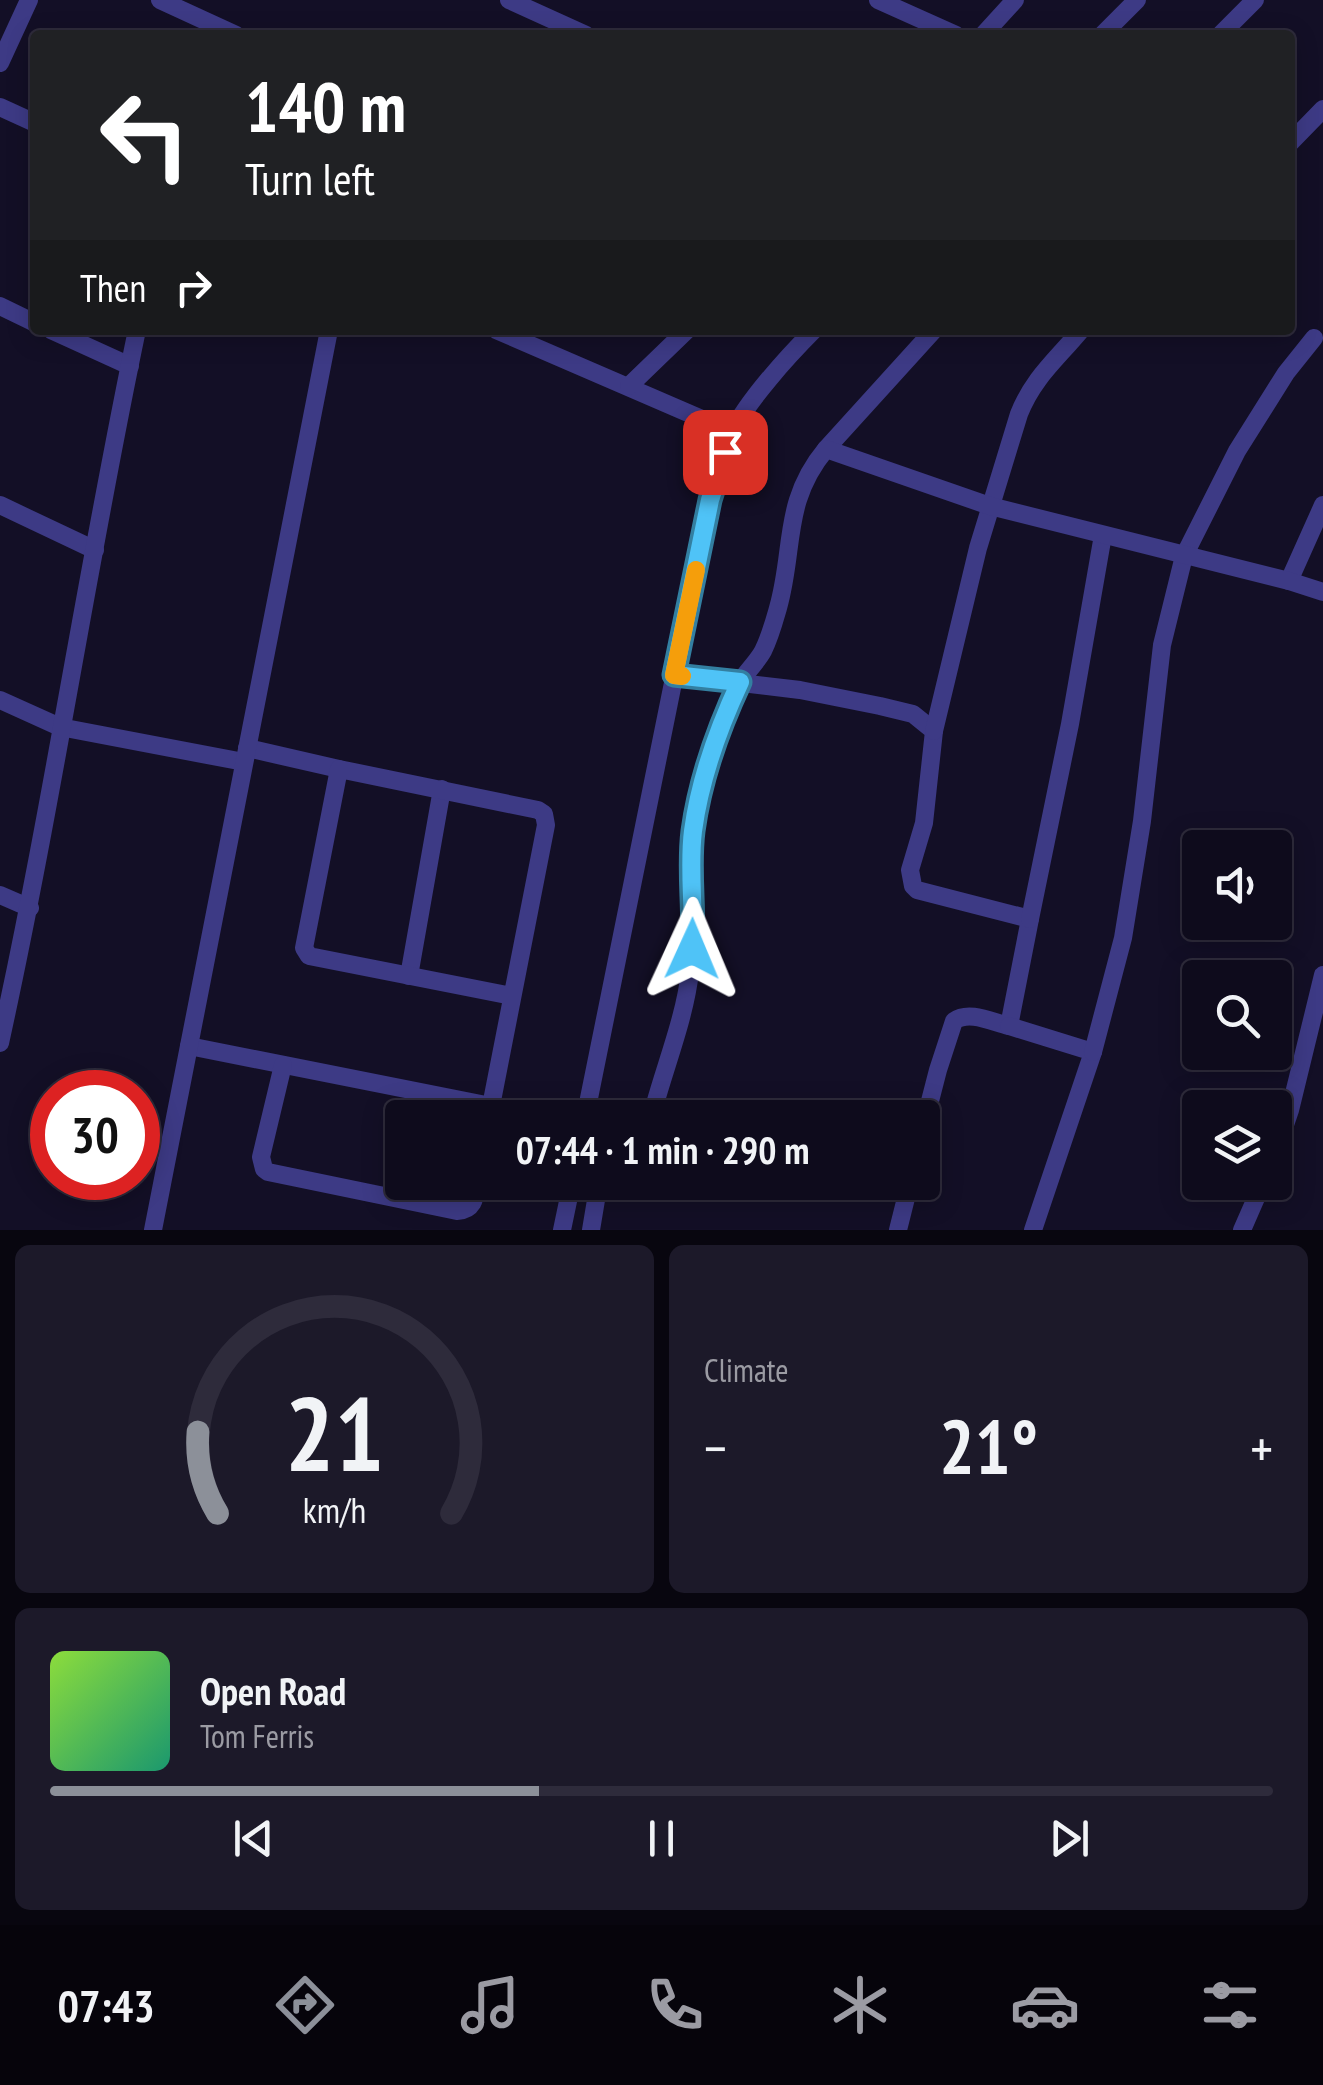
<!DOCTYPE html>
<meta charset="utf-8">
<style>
body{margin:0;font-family:"PT Sans Narrow",sans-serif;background:#1c1929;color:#f1f3f6;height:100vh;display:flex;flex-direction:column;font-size:38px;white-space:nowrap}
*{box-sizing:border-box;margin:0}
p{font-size:32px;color:#9b9ba3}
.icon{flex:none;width:55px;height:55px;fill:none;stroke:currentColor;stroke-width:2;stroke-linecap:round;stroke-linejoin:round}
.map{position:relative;height:1230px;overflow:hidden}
.panel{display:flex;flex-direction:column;gap:15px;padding:15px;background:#08060f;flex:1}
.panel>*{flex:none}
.top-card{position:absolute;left:30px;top:30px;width:1265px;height:305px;border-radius:10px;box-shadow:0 5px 25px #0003,0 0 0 2px #2e2b3b;background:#202124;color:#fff;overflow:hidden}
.fabs{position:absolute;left:1182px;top:830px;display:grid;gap:20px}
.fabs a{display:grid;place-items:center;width:110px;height:110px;border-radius:10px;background:#0e0b1c;box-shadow:0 5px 25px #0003,0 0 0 2px #2e2b3b;font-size:50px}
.speed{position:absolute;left:30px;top:1070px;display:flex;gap:20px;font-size:50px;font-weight:700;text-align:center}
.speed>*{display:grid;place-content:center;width:130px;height:130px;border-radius:50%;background:#0e0b1c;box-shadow:0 5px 25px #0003,0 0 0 2px #2e2b3b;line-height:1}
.speed .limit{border:15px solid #d22;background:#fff;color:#111}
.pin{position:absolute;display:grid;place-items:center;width:85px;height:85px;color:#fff;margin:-42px;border-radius:20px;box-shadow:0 5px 15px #0006}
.me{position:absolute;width:110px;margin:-55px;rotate:1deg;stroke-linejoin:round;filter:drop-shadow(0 0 8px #0008)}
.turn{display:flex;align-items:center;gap:35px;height:210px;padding:0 50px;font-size:45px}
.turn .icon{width:130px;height:130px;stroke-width:2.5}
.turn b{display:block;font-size:70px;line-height:85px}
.then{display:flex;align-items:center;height:95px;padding:0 50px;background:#0003;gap:20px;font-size:38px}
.big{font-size:75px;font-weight:600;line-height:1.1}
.panel .widget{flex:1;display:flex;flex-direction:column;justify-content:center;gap:15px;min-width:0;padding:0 35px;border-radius:15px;background:#1c1929}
.panel .dial{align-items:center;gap:0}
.dial svg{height:260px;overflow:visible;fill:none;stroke:#2e2b3b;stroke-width:7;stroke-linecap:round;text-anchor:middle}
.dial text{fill:#f1f3f6;stroke:none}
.song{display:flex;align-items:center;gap:30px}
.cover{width:120px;height:120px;border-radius:15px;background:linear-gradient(135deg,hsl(90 70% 55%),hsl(160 70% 35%))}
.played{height:10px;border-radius:5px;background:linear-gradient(90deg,#8c9099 40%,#2e2b3b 40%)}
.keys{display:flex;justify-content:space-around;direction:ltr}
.heat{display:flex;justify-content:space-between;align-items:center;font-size:55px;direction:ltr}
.panel .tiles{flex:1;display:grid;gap:15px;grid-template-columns:1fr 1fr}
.widget:last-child{grid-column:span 2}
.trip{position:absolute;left:385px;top:1100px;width:555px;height:100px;border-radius:10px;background:#0e0b1c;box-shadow:0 5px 25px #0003,0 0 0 2px #2e2b3b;font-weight:600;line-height:100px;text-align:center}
.menu{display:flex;height:160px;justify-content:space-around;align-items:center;background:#06040b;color:#9b9ba3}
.menu .icon{width:70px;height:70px}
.menu .selected{color:#8c9099}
.menu b{font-size:45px;color:#f1f3f6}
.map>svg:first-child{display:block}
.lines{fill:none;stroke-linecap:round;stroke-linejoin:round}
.minor{stroke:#3d3a85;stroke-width:18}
.route-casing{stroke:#337fa1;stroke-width:25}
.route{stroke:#4fc3f7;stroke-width:18}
.slow{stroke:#f59e0b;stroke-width:18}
</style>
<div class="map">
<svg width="1323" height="1230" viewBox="0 0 1323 1230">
<rect width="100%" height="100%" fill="#130f26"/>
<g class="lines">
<!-- minor -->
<g class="minor">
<polyline points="160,0 236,35"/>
<polyline points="509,0 586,35"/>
<polyline points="878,0 956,35"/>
<polyline points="983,35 1015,0"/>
<polyline points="1102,35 1137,0"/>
<polyline points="1220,35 1255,0"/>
<polyline points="0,63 29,0"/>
<polyline points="0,107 35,123"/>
<polyline points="1290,143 1323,109"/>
<polyline points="0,306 35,323"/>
<polyline points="51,330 130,366"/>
<polyline points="496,330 732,432"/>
<polyline points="629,386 687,330"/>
<polyline points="826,449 934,330"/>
<polyline points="0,505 95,550"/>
<polyline points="1289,581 1323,505"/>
<path d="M 674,675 L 800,690 L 880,706 L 913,714 L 934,731 L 924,823 L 910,870 L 913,886 L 917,890 L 1030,919 L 1009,1026 C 992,1022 969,1010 954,1021 L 938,1070 L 922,1132"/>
<polyline points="0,700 60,727 244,762"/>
<path d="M 934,731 L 978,548 L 1019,414 C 1033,378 1057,359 1081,330"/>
<polyline points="247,748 339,769"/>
<polyline points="0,895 30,908"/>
<polyline points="1030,919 1070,724 1103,535"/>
<polyline points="409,976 442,789"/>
<polyline points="1009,1026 1093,1052 1033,1230"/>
<path d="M 0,1043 C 52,807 87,567 137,330"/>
<polyline points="189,1046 491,1106"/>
<polyline points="1093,1052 1123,938 1142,821 1162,645 1184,556 1237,451 1286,373 1314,338"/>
<path d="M 283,1065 L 261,1157 L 264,1169 L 268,1172 L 457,1211 C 475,1210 475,1197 477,1182"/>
<polyline points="489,1118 491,1106 546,825 544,814 538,810 339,769 304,948 309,956 512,996"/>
<path d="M 585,1118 L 710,500 C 716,478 721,454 731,434 C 747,401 788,356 814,330"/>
<path d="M 648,1118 L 655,1104 C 667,1061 685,1016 690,972 C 695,936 690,901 691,865 C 692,834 697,804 705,774 C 712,744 723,708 740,682 C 747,671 757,662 763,651 C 770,637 774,622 778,608 C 795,548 782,502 826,449 L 990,506 L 1289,581 L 1323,592"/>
<polyline points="1275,1154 1290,1110 1323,975"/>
<polyline points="153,1230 329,330"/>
<polyline points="562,1230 572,1182"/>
<polyline points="591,1230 599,1182"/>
<polyline points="898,1230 910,1182"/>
<polyline points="1242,1230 1263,1182"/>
</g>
</g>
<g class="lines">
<!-- route casing -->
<g class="route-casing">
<path id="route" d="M 692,949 C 695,910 688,870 693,831 C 700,779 718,729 740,682 L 674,675 L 710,500 L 725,452"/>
</g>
<!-- route -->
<use href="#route" class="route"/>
<!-- slow -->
<polyline class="slow" points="682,676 674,675 696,570"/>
</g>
</svg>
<div class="fabs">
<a><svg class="icon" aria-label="sound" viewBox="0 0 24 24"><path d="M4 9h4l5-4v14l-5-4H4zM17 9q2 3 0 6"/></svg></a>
<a><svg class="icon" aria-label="search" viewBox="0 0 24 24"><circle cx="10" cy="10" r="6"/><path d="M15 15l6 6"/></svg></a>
<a><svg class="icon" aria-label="layers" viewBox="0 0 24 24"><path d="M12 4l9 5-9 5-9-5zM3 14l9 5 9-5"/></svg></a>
</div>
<div class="speed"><div class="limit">30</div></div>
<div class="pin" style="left:725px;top:452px;background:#d93025"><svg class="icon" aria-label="arrive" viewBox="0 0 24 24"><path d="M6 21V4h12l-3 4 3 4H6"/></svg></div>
<svg class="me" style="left:692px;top:949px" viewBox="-20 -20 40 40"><path d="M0-17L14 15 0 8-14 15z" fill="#4fc3f7" stroke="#fff" stroke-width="4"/></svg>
<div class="trip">07:44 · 1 min · 290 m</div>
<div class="top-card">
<div class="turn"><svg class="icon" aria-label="left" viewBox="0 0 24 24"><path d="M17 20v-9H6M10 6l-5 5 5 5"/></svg><div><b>140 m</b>Turn left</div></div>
<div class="then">Then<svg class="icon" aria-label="right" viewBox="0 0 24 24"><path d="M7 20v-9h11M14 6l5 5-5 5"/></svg></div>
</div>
</div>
<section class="panel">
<div class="tiles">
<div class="widget dial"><svg viewBox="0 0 100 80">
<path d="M14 69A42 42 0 1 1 86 69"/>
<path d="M14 69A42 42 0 0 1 8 44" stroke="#8c9099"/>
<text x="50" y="56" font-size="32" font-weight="700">21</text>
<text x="50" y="72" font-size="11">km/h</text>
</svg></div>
<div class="widget"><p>Climate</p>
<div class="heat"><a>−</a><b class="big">21°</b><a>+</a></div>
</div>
<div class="widget">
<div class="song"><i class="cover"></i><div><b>Open Road</b><p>Tom Ferris</p></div></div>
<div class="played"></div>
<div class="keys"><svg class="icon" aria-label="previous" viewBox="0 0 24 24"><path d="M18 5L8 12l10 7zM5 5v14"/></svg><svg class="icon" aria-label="pause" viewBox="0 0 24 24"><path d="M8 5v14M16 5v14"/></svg><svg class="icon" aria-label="next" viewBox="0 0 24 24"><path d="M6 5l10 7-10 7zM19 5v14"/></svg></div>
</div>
</div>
</section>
<nav class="menu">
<b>07:43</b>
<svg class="icon selected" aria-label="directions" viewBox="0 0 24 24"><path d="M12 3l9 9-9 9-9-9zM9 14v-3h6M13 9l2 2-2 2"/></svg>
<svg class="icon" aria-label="music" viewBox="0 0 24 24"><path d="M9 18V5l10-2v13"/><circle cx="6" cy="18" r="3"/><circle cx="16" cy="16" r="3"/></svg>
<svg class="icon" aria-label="phone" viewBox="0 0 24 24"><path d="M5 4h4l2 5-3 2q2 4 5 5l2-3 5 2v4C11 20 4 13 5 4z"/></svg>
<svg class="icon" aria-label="climate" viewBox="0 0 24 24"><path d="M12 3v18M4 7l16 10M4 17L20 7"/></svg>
<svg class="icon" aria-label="car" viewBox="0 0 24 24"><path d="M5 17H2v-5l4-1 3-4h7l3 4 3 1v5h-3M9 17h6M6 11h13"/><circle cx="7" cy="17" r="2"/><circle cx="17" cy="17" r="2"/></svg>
<svg class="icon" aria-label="filters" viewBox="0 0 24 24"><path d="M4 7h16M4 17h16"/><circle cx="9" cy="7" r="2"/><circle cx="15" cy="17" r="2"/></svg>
</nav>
